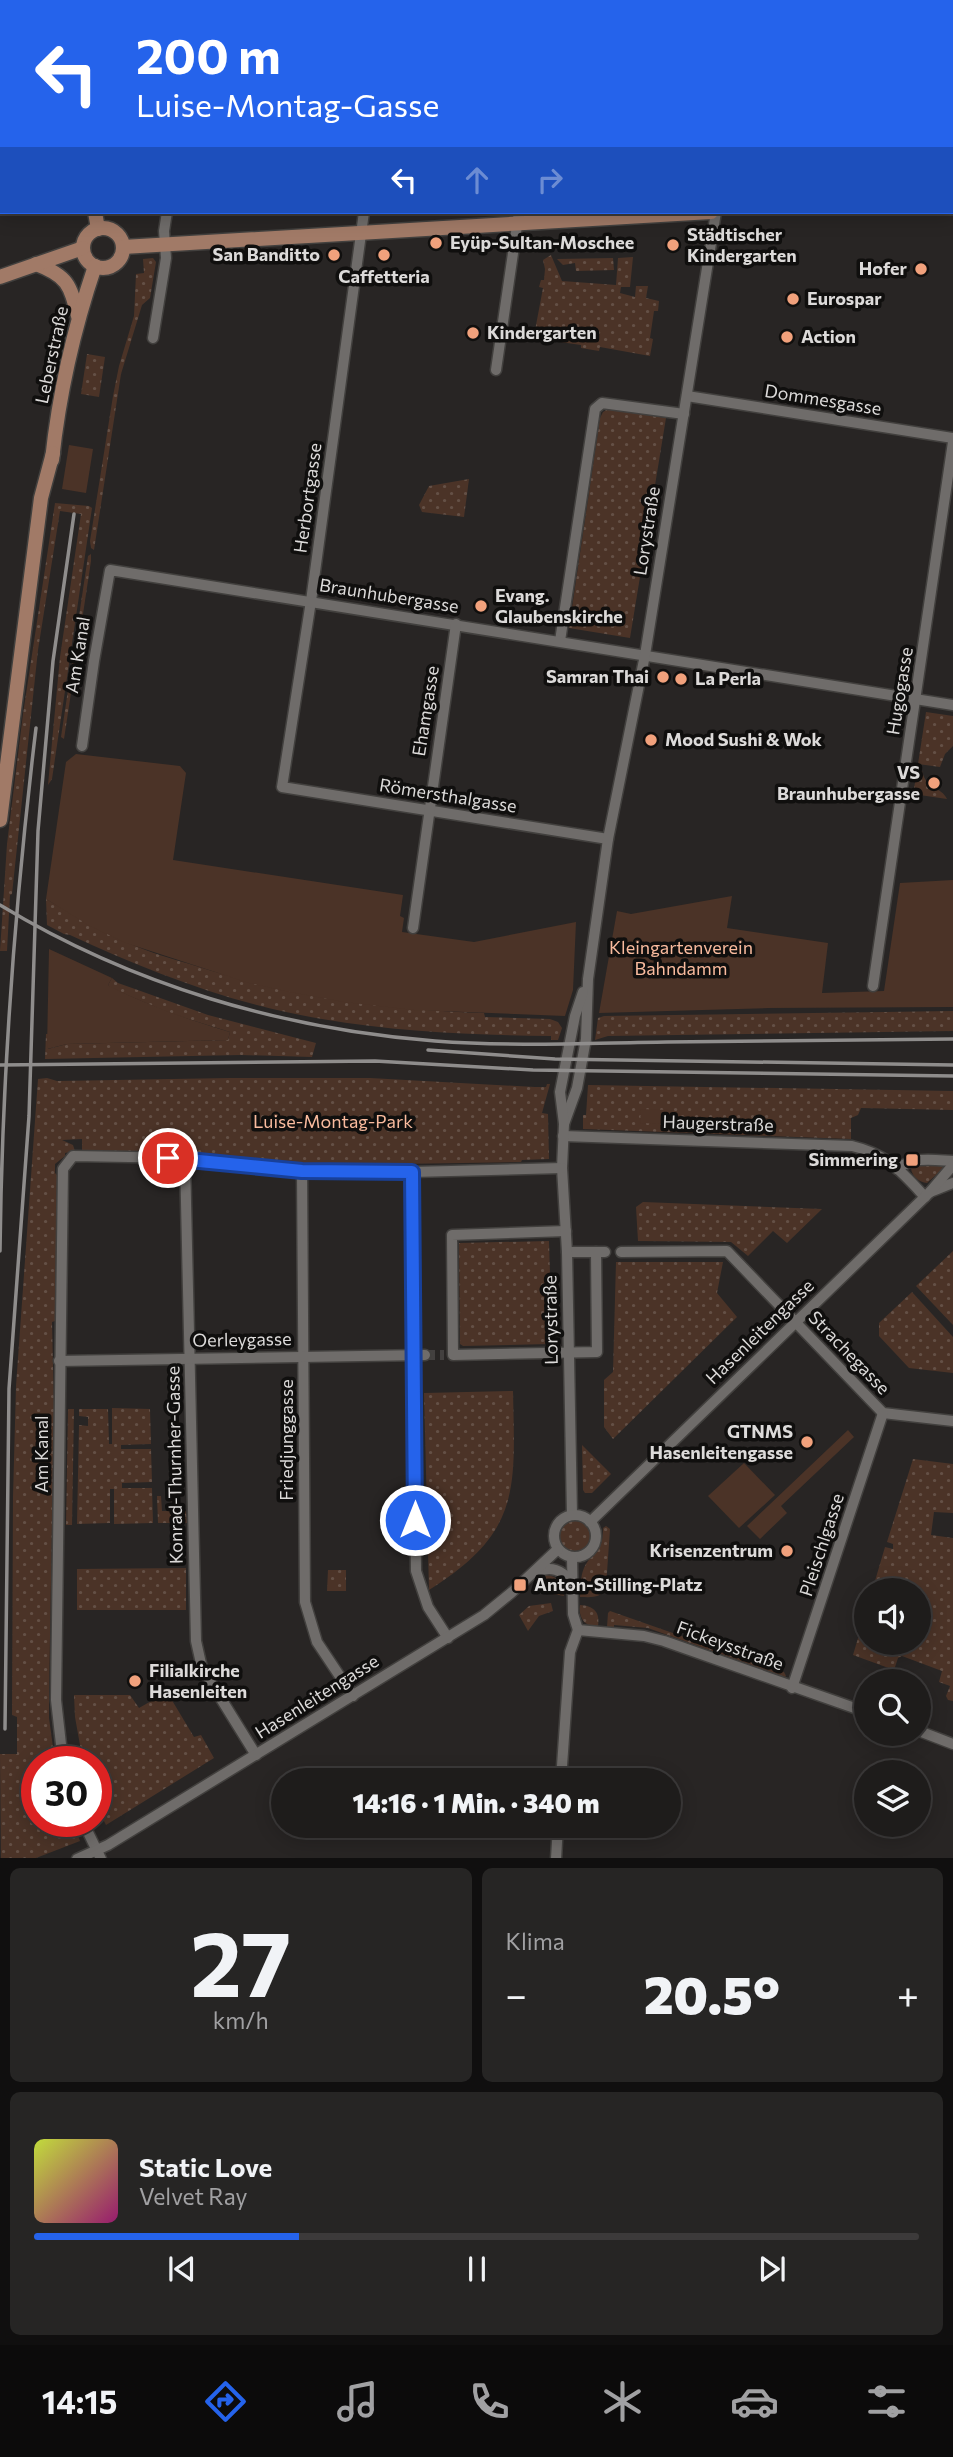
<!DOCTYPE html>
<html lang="de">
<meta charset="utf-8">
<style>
body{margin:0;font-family:Commissioner,sans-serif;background:#262524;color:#f1f3f6;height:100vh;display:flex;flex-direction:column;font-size:26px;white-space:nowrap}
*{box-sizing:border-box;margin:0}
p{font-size:23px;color:#a1a1a3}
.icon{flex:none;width:38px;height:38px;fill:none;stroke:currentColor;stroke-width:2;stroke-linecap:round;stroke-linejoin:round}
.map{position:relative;height:1858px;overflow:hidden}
.drawer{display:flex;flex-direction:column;gap:10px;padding:10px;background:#100f0f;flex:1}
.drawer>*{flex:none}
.hud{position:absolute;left:0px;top:0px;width:954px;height:214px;box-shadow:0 4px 18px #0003,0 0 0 2px #3c3a3a;background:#2563eb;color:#fff;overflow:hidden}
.fabs{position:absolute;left:854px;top:1578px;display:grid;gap:14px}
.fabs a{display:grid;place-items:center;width:77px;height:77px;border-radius:50%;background:#1e1c1b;box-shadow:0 4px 18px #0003,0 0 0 2px #3c3a3a;font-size:35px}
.speed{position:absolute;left:21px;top:1746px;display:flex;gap:14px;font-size:35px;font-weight:700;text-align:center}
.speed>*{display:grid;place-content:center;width:91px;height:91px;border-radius:50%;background:#1e1c1b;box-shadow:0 4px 18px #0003,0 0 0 2px #3c3a3a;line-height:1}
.speed .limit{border:10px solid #d22;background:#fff;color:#111}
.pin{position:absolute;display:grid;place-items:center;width:60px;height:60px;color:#fff;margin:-30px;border:4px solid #fff;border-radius:50%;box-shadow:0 2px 7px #0007}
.me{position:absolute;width:77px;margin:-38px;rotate:0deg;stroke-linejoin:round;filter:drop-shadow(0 0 5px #0008)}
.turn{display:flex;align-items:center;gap:24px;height:147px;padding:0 21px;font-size:32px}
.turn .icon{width:91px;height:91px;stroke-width:2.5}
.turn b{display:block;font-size:49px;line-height:60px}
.lanes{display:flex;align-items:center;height:66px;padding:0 21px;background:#0003;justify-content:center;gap:35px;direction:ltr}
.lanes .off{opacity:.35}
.big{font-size:52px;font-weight:800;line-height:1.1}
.drawer .tile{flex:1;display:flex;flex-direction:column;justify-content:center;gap:10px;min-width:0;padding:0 24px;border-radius:10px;background:#262524}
.drawer .dial{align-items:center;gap:0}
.dial b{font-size:91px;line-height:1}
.song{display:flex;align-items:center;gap:21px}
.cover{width:84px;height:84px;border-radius:10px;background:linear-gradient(135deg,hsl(70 70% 55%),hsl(320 70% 35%))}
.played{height:7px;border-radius:4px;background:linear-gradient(90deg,#2563eb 30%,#3c3a3a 30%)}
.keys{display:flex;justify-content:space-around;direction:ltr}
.heat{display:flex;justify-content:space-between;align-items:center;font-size:38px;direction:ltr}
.drawer .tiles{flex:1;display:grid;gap:10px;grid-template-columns:1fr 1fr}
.tile:last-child{grid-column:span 2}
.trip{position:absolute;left:271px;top:1768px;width:410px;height:70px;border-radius:35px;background:#1e1c1b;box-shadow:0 4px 18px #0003,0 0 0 2px #3c3a3a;font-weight:800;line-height:70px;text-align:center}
.tabs{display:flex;height:112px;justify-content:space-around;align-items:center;background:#0c0b0b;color:#a1a1a3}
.tabs .icon{width:49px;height:49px}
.tabs .on{color:#2563eb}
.tabs b{font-size:32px;color:#f1f3f6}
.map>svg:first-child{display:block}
.grass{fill:url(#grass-dots)}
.garden{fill:#4b3327}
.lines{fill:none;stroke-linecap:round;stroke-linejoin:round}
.minor-tunnel{stroke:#43403f;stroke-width:10;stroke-dasharray:10 5;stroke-linecap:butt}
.minor-casing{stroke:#42403e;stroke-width:13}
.major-casing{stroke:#42403e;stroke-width:17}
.minor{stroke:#6f6c6a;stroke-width:10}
.major{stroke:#a17a67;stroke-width:14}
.rail{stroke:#8f8d8c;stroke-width:3.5}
.route-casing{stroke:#184099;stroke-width:18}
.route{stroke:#2563eb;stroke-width:12}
.poi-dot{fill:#f1a17c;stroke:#100f0e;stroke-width:2.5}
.labels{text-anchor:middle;stroke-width:7;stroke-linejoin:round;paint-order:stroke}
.poi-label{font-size:18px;font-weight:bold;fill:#dcdad9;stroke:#100f0e;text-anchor:start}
.street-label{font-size:18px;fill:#dcdad9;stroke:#100f0e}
.park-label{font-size:18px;fill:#f9bb9e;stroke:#100f0e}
</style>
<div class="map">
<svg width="953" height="1859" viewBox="0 0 953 1859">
<defs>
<pattern id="grass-dots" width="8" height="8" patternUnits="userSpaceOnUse" patternTransform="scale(1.75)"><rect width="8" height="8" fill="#4b3327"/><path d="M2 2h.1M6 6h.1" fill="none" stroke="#645046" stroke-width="1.8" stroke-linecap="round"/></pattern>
</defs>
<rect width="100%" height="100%" fill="#282524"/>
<!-- grass -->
<g class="grass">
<polygon points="192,0 536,0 534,2 192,2"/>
<polygon points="551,255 562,281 616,285 618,258 633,257 630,287 621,287 620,293 635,297 636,286 648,286 646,298 659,301 658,311 654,311 650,338 653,339 650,356 600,347 599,351 581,348 581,345 553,341 552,344 533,341 543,288 539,287 541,280 544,280 545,269 543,260"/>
<polygon points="153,258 156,262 150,298 142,305 121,374 94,550 91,548 90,541 113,396 119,366 134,316 136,274 144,273 143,259"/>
<polygon points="613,258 614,270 576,271 575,263 563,265 557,259"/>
<polygon points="87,354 105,357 99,397 81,394"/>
<polygon points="608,409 666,418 630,638 569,628 600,418 603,412"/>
<polygon points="469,479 464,517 422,512 419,505 429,486"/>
<polygon points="55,503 89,506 92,508 52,779 48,785 60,657 81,514 60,511 38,650 12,894 10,895 7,951 0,951 7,844 23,714"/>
<polygon points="91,554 91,561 64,739 61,737 88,556"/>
<polygon points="926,712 953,716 953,746 945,754 940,767 918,764"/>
<path d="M 917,771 L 922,771 C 927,791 941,786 947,799 L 913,794 Z"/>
<path d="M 46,899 C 73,914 98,930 126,942 C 148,952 173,959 196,966 C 295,997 380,1009 484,1013 L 485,1017 L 550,1019 L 558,1022 L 562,1028 L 558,1040 L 551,1040 L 551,1036 C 474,1035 398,1032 322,1019 C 235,1005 150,972 70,935 L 64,934 L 47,925 Z"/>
<polygon points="112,978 118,983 208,1015 316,1043 312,1057 241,1055 45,1059 46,1034 48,1034 48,1049 67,1044 228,1040 230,1032 169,1013 111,988 108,985"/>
<polygon points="953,1011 953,1031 608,1036 595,1040 598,1018 604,1016"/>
<polygon points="47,1078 57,1081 230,1078 370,1078 535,1087 546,1087 547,1084 550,1084 542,1113 548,1114 549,1159 522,1160 521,1162 333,1165 301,1165 188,1152 82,1151 82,1139 62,1140 73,1145 75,1151 65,1153 65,1156 55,1164 55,1173 57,1175 55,1321 52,1322 54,1410 49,1693 49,1718 55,1762 37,1762 37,1822 72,1822 80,1841 36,1858 1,1859 0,1754 17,1754 17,1717 12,1715 13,1497 16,1386 38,1079"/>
<polygon points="588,1085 953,1091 953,1110 861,1108 858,1115 851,1118 851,1139 583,1129 583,1115 586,1115"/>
<path d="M 916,1164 L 943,1165 L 945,1167 L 927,1183 C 919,1182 912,1177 911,1168 Z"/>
<polygon points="643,1202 822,1209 787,1243 773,1231 748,1256 731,1242 638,1241 636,1207"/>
<polygon points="549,1241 552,1342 550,1344 463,1346 460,1344 459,1243"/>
<polygon points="953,1251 953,1325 916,1286"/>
<polygon points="616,1262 723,1262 717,1293 737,1317 613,1439 604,1427 604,1380 613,1372"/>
<polygon points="912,1292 953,1337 953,1373 909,1368 879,1336 879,1323"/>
<path d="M 513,1391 C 515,1490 521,1532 429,1590 L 424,1393 Z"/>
<polygon points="112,1408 150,1409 151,1444 121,1445 121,1449 151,1449 152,1482 122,1483 122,1488 152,1488 153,1523 114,1524 114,1489 110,1489 110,1523 77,1524 79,1425 88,1426 88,1417 79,1416 79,1409 108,1409 109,1444 112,1444"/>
<polygon points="68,1409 74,1409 72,1525 66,1525"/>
<polygon points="582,1445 611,1474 592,1493 585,1493 583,1490"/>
<polygon points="913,1459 953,1464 953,1513 934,1512 931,1535 953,1538 953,1701 948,1700 946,1696 950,1686 939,1682 942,1671 902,1656 898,1658 894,1670 853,1655 866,1611 866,1643 919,1643 919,1591 872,1591 885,1547 893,1549 893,1544 887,1542"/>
<polygon points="157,1496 161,1496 162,1511 186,1511 187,1523 158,1523"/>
<circle cx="575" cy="1536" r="15"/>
<path d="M 606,1526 L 610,1529 L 606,1587 C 601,1599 591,1597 580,1597 C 581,1588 580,1577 584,1568 C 593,1549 603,1555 603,1528 Z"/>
<polygon points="186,1568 186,1610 77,1610 77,1569"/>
<polygon points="328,1570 346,1570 346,1591 327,1591"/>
<path d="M 546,1575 C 559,1576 562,1584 564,1596 L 547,1593 L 535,1582 Z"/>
<polygon points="551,1603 553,1611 539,1616 528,1631 519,1615 529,1606"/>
<path d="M 580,1605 C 594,1606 600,1612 598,1626 C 585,1628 578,1617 580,1605 Z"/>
<polygon points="610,1611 784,1672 786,1676 785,1677 648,1628 614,1625 614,1628 607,1627 608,1613"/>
<polygon points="167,1692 194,1737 201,1735 214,1758 106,1825 96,1805 96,1762 83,1762 75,1717 74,1695 130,1695 139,1708"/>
</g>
<!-- garden -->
<g class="garden">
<polygon points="69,445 93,449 86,493 62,489"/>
<polygon points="76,754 180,766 186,773 173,860 403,895 400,916 404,918 402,932 474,942 576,922 573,990 565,1016 414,1010 344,1002 285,991 249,983 126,943 90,926 46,899 66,762"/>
<polygon points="953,880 953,1007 769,1008 599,1013 617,911 631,914 732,896 727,928 828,943 822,993 884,991 900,883"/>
<path d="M 49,949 L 112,978 L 108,985 L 111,987 C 150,1006 189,1020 230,1032 L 228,1040 L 67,1044 L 47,1049 Z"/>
<polygon points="641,1109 668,1110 668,1124 640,1123"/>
<polygon points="848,1430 854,1437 781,1506 787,1513 760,1539 747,1526"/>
<polygon points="744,1463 775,1495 739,1528 708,1496"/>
</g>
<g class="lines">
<!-- minor-tunnel -->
<polyline class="minor-tunnel" points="425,1355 444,1355"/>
<!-- minor casing -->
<g class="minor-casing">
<g id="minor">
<polyline points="546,2 547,0"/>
<polyline points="743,2 743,0"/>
<polyline points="952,81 953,81"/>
<polyline points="364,212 311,601 282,787 608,839"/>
<polyline points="153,338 166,258 164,231 167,212"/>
<polyline points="496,370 519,212"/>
<polyline points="687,396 953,438"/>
<polyline points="560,641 595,409 602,403 684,414"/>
<polyline points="82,746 94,661 110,570 953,705"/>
<polyline points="413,928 456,624"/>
<polyline points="873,986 953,442"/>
<polyline points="564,1124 577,1088 586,1039 588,979 608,839 645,655 716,212"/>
<path d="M 563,1136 L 852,1146 C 887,1154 901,1171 925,1197"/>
<polyline points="185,1158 196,1641 202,1668 256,1755"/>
<path d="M 897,1169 C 913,1156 934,1160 953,1161"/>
<polyline points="302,1171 305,1602 317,1642 353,1696"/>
<polyline points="412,1172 416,1571 428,1607 448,1638"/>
<polyline points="930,1192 953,1183"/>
<polyline points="566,1231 452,1235 453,1355 597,1352 596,1252"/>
<polyline points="567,1252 605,1252"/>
<polyline points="621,1252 727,1251 883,1413 953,1421"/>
<polyline points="59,1361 425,1355"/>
<polyline points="572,1515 567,1252 562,1168 564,1124 560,1092 575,1016 583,992"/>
<circle cx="575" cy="1536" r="21"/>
<polyline points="590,1522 930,1192 953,1165"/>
<polyline points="572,1557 573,1614 578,1630"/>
<path d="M 535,1572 C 551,1566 562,1569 572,1583"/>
<polyline points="578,1630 644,1636 664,1641 866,1712"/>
<polyline points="792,1688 883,1413"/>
<polyline points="919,1731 953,1744"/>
<polyline points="63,1762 56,1700 63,1169 73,1156 185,1158 302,1171 412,1172 562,1168"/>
<polyline points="561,1780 570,1652 578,1630"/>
<polyline points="83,1822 101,1859"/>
<polyline points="77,1859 108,1845 484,1615 511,1593 558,1549"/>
<polyline points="556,1859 558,1825"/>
</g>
</g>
<!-- major casing -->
<g class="major-casing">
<g id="major">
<polyline points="129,2 129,0"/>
<polyline points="952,198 953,198"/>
<polyline points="95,212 98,229"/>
<circle cx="103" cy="248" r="20"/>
<polyline points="123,247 711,212"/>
<path d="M 36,264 C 68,276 70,285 78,316"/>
<polyline points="0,277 83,248"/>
<path d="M 52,460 C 59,394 74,328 95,266"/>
<polyline points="0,820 41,498 53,453"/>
</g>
</g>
<!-- minor -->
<use href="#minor" class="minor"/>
<!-- major -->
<use href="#major" class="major"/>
<!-- rail -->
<g class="rail">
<polyline points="144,2 145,0"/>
<path d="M 0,905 C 132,985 282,1029 435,1041 C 512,1047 590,1043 667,1042 C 763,1041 858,1040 953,1039"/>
<polyline points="428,1050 555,1059 953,1065"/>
<polyline points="0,1065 375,1061 533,1070 953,1076"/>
<path d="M 0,1251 C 2,1076 15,902 36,728"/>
<polyline points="5,1729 9,1389 29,1116 38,831 53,661 74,514"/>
</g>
</g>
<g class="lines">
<!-- route casing -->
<g class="route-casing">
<polyline id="route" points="168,1158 302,1171 412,1172 415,1520"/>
</g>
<!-- route -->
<use href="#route" class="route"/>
</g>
<!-- markers -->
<g class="poi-dot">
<circle cx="436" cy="243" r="7"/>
<circle cx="673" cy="245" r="7"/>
<circle cx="334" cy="255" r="7"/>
<circle cx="384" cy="255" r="7"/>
<circle cx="921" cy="269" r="7"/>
<circle cx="793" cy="299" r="7"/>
<circle cx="473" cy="333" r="7"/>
<circle cx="787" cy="337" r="7"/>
<circle cx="481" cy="606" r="7"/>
<circle cx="663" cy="677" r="7"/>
<circle cx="681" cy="679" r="7"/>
<circle cx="651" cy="740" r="7"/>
<circle cx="934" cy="783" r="7"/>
<rect x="905" y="1153" width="14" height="14" rx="3.5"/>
<circle cx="807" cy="1442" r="7"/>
<circle cx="787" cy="1551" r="7"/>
<rect x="513" y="1578" width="14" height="14" rx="3.5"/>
<circle cx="135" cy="1681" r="7"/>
</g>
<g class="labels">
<!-- poi labels -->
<g class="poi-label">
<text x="687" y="241">Städtischer<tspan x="687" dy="21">Kindergarten</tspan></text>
<text x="450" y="249">Eyüp-Sultan-Moschee</text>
<text x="320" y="261" text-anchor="end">San Banditto</text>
<text x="907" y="275" text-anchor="end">Hofer</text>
<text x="384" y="283" text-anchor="middle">Caffetteria</text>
<text x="807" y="305">Eurospar</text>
<text x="487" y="339">Kindergarten</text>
<text x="801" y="343">Action</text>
<text x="495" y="602">Evang.<tspan x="495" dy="21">Glaubenskirche</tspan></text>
<text x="649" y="683" text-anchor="end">Samran Thai</text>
<text x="695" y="685">La Perla</text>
<text x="665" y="746">Mood Sushi &amp; Wok</text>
<text x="920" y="779" text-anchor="end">VS<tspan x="920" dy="21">Braunhubergasse</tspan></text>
<text x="898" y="1166" text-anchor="end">Simmering</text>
<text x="793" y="1438" text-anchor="end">GTNMS<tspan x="793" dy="21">Hasenleitengasse</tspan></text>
<text x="773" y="1557" text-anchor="end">Krisenzentrum</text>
<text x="534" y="1591">Anton-Stilling-Platz</text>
<text x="149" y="1677">Filialkirche<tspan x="149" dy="21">Hasenleiten</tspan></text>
</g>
<!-- street labels -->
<g class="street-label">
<text transform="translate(52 355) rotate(-78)" y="6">Leberstraße</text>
<text transform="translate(823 400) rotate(9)" y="6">Dommesgasse</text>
<text transform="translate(308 498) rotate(-82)" y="6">Herbortgasse</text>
<text transform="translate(647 531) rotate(-81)" y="6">Lorystraße</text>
<text transform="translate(389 596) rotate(9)" y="6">Braunhubergasse</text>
<text transform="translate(78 655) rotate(-81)" y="6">Am Kanal</text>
<text transform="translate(900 691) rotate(-81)" y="6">Hugogasse</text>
<text transform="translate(426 711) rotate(-81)" y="6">Ehamgasse</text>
<text transform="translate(448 796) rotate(9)" y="6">Römersthalgasse</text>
<text transform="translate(718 1124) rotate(2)" y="6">Haugerstraße</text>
<text transform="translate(551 1320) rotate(-91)" y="6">Lorystraße</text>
<text transform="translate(760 1332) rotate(-44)" y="6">Hasenleitengasse</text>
<text transform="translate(242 1340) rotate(-1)" y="6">Oerleygasse</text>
<text transform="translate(849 1353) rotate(46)" y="6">Strachegasse</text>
<text transform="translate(287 1440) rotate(-90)" y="6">Friedjunggasse</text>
<text transform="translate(42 1454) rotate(-90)" y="6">Am Kanal</text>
<text transform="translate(175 1465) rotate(-91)" y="6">Konrad-Thurnher-Gasse</text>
<text transform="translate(822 1545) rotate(-72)" y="6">Pleischlgasse</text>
<text transform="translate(730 1646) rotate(20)" y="6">Fickeysstraße</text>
<text transform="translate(317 1697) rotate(-32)" y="6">Hasenleitengasse</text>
</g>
<!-- park labels -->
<g class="park-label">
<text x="681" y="954">Kleingartenverein<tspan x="681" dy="21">Bahndamm</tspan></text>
<text x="333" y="1128">Luise-Montag-Park</text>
</g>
</g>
</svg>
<div class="fabs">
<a><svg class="icon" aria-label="sound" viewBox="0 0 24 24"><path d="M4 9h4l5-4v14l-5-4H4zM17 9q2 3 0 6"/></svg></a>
<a><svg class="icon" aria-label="search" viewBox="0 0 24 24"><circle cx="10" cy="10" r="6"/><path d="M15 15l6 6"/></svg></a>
<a><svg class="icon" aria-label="layers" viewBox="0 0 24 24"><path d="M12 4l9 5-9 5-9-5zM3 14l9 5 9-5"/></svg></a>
</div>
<div class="speed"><div class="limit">30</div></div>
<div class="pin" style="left:168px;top:1158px;background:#d93025"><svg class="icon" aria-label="arrive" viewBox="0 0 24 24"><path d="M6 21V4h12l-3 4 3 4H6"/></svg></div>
<svg class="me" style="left:415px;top:1520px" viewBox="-20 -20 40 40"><circle r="17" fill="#2563eb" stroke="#fff" stroke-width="3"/><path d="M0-11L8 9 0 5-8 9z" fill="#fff"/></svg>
<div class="trip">14:16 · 1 Min. · 340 m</div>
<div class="hud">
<div class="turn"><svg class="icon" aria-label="left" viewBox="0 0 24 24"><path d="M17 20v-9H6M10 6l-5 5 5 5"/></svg><div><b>200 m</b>Luise-Montag-Gasse</div></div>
<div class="lanes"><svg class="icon" aria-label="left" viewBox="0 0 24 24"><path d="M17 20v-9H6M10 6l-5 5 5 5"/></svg><svg class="icon off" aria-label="ahead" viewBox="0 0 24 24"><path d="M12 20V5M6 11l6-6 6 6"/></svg><svg class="icon off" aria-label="right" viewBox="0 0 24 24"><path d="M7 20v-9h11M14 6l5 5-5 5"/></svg></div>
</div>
</div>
<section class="drawer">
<div class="tiles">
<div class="tile dial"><b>27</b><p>km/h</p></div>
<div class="tile"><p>Klima</p>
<div class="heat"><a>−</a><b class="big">20.5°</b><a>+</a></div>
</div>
<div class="tile">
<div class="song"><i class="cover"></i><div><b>Static Love</b><p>Velvet Ray</p></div></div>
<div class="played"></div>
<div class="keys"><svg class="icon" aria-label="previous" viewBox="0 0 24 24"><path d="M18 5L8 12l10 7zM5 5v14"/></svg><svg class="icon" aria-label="pause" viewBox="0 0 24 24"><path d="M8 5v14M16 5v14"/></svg><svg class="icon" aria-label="next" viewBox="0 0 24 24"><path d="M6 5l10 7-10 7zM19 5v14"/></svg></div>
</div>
</div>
</section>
<nav class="tabs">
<b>14:15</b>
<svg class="icon on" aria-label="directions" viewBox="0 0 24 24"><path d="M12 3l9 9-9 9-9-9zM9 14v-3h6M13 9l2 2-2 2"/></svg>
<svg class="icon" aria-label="music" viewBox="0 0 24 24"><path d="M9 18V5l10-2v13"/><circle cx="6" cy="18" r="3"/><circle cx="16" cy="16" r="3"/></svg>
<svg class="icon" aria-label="phone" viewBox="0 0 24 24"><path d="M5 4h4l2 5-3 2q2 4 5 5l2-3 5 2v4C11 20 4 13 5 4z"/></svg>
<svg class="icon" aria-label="climate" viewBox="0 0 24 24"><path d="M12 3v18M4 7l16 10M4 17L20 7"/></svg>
<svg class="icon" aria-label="car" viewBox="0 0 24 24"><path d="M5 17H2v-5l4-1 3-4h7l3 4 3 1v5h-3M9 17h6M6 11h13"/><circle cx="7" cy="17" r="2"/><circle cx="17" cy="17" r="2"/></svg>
<svg class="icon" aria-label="filters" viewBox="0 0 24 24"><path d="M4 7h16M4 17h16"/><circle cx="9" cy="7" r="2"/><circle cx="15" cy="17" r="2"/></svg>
</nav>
